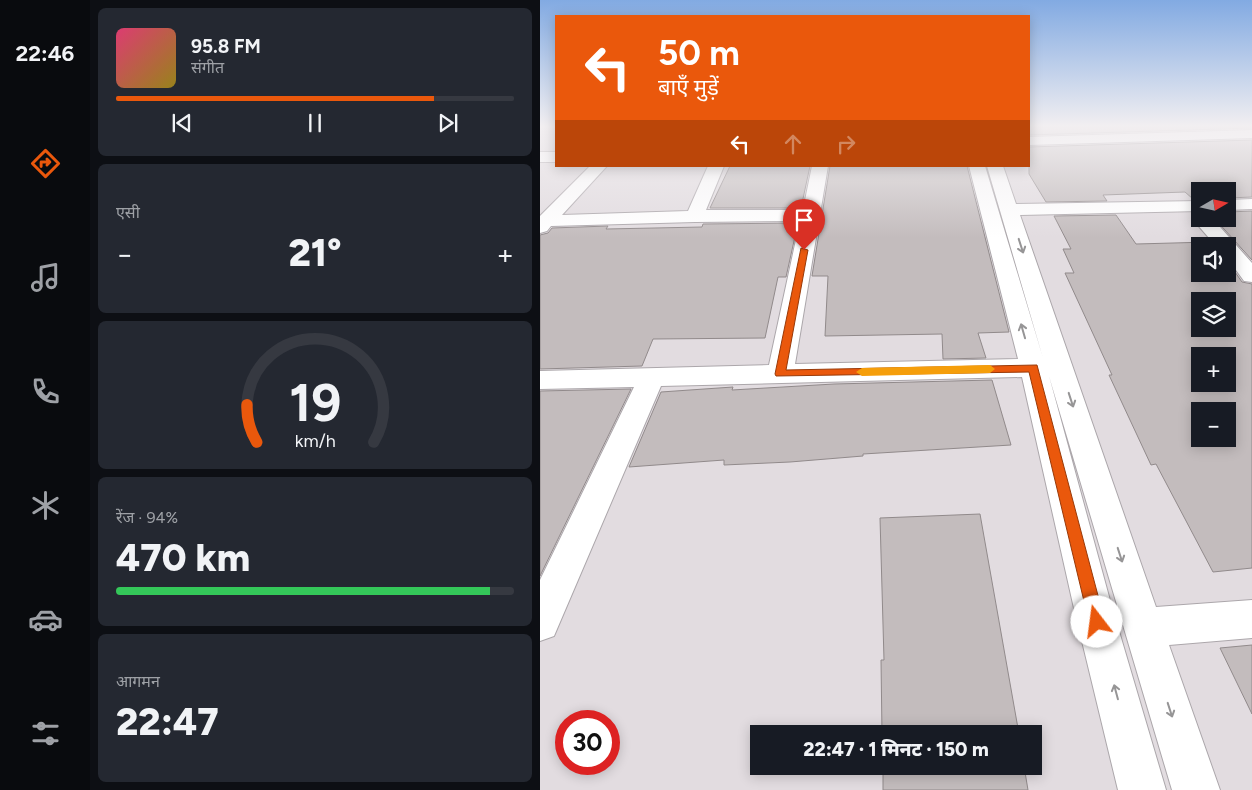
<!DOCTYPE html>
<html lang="hi">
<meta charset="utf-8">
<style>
body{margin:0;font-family:Figtree,"Noto Sans Devanagari",sans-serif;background:#242831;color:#f1f3f6;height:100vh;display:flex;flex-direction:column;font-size:19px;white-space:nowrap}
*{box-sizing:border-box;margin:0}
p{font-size:16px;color:#9ea1a6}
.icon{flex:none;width:28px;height:28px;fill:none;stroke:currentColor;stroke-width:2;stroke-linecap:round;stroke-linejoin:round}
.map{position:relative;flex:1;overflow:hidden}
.drawer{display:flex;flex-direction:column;gap:8px;padding:8px;background:#0d0f14;width:450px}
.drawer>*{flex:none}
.top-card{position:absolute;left:15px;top:15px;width:475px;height:152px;border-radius:0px;box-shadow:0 2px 12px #0003;background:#ea580c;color:#fff;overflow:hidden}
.needle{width:32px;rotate:81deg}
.fabs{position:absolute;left:651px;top:182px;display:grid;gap:10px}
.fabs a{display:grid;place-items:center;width:45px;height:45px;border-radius:0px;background:#171b24;box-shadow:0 2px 12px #0003;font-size:25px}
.speed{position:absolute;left:15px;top:710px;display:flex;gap:10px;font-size:25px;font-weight:700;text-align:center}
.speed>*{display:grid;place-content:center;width:65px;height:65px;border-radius:50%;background:#171b24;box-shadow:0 2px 12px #0003;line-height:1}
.speed .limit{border:8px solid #d22;background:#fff;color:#111}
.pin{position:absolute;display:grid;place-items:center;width:42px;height:42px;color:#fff;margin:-51px -21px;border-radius:50% 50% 50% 0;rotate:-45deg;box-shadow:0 0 5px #0007}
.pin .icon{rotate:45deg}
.me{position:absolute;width:55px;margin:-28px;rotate:345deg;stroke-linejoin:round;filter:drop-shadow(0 0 4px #0008)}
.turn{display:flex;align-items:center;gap:18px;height:105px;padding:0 20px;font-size:22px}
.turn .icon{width:65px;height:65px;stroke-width:2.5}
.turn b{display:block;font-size:35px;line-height:42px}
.lanes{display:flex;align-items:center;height:48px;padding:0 20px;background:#0003;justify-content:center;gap:25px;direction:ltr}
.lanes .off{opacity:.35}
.big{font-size:38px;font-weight:800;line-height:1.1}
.drawer .tile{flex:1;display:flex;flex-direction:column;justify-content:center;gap:8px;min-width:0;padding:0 18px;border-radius:8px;background:#242831}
.drawer .dial{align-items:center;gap:0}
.dial svg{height:130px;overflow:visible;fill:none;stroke:#363941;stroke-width:7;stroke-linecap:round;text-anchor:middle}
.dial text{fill:#f1f3f6;stroke:none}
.song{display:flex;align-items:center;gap:15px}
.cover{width:60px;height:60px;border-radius:8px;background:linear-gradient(135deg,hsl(340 70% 55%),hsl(50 70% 35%))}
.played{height:5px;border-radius:2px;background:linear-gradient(90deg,#ea580c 80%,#363941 80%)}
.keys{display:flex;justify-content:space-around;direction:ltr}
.heat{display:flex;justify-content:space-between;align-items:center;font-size:28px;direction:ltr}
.charge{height:8px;border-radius:4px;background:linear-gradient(90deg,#34c759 94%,#363941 0)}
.trip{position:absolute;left:210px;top:725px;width:292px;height:50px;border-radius:0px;background:#171b24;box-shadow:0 2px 12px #0003;font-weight:800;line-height:50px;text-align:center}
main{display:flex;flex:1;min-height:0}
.menu{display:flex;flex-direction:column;width:90px;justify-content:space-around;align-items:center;background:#090b0e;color:#9ea1a6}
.menu .icon{width:35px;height:35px}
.menu .selected{color:#ea580c}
.menu b{font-size:22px;color:#f1f3f6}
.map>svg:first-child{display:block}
.building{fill:#c3bcbd;stroke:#918a8b;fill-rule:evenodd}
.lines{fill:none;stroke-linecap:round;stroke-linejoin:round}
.minor-casing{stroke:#aca7ab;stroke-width:2}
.minor{fill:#fff;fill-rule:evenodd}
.oneway{stroke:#969596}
.route{fill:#ea580c;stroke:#983908}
.slow{fill:#f59e0b}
</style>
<main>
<nav class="menu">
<b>22:46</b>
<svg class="icon selected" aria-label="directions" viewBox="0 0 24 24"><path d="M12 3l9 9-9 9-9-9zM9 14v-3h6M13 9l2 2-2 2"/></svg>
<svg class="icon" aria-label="music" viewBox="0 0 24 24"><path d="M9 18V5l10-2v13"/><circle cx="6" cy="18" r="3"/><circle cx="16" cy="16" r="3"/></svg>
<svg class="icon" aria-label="phone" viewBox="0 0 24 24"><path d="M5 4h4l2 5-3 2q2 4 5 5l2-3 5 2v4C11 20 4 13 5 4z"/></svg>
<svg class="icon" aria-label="climate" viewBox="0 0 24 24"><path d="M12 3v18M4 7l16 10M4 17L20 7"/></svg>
<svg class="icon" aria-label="car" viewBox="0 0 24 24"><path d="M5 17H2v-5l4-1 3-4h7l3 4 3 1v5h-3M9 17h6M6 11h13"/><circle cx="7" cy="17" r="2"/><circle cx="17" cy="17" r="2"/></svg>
<svg class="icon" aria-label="filters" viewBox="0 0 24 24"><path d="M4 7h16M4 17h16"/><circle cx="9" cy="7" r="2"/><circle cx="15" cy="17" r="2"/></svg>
</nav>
<section class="drawer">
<div class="tile">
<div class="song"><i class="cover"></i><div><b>95.8 FM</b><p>संगीत</p></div></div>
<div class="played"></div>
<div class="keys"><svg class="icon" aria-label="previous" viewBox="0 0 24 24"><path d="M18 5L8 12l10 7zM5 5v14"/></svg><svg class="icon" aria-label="pause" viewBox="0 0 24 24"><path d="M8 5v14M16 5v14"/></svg><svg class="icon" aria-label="next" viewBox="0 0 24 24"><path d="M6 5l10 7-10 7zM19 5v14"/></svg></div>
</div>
<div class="tile"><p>एसी</p>
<div class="heat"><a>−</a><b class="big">21°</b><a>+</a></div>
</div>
<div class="tile dial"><svg viewBox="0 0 100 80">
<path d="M14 69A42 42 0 1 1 86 69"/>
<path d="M14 69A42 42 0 0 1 8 46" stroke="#ea580c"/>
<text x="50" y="56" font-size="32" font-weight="700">19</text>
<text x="50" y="72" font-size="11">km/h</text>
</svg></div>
<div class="tile"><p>रेंज · 94%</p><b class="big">470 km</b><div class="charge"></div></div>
<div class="tile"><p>आगमन</p><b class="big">22:47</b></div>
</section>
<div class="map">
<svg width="712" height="790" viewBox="0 0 712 790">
<rect width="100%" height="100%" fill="#e2dce0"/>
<!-- building -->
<g class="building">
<polygon points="489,127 712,127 712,128 489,135"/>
<polygon points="712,140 712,197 688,198 688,191 660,191 660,199 653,199 645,192 563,195 567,201 506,202 489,174 489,147"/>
<polygon points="190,166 270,166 261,208 170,208"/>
<polygon points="290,166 427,166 469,332 438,333 446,358 403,359 402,334 285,336 288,276 272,276"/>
<polygon points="712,211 712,260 675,219 688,219 688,212"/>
<path d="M 576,215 L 596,244 L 670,242 L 674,246 L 660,246 L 660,274 L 688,274 L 688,262 L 702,282 L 712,284 L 712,568 L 673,572 L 616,464 L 611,465 L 569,375 L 572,375 L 525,273 L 534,273 L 523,249 L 531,249 L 514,216 ZM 660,301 L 688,301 L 688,329 L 660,329 ZM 660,356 L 688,356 L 688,384 L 660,384 ZM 660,411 L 688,411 L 688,439 L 660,439 Z"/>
<polygon points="258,223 246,277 238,277 225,338 113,339 102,366 0,369 0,235 8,233 12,228 68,226 66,229 162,227 163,224"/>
<polygon points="452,380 471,445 323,454 323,456 250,462 184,465 184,460 89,467 121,392 193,387 192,390 294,384"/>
<polygon points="91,389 0,576 0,391"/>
<polygon points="440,514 479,734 342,734 341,660 344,660 340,518"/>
<polygon points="712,645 712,714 680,648"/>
<polygon points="343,766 484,766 488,790 343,790"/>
</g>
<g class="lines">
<!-- minor casing -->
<g class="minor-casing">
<g id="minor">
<polygon points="712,130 712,138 489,145 489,137"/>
<rect x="0" y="152" width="16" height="10"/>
<polygon points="50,166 67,166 22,215 148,211 168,166 184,166 166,210 263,210 272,166 288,166 255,364 478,359 429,166 445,166 503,358 447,166 463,166 476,204 660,201 660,211 480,215 616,607 712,600 712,638 629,645 680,790 632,790 509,376 571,604 626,790 578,790 533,604 482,377 121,386 14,636 0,641 0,580 94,387 0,389 0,371 229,365 260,221 155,222 11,226 7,231 0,233 0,216"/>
<polygon points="712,199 712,209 688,210 688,200"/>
<polygon points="660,214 660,219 673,219 712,263 712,282 704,281 688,259 688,246 676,246 656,223 654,219"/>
</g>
</g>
<!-- minor -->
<use href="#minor" class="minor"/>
</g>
<!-- one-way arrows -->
<defs><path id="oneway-shaft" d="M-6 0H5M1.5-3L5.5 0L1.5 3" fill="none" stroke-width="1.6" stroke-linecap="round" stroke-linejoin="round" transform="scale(1.25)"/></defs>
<g class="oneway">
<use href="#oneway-shaft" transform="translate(481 246) rotate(72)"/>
<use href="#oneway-shaft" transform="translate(483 331) rotate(-106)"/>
<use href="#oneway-shaft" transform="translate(531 400) rotate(72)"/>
<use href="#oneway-shaft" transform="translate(580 555) rotate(72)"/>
<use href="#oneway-shaft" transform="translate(576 692) rotate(-105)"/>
<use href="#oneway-shaft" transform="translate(630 710) rotate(72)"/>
</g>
<!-- sky -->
<linearGradient id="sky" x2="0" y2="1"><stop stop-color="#82aae2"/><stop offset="0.53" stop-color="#f2eff1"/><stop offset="1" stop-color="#f2eff1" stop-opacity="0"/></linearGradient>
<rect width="712" height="238" fill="url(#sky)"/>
<!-- route -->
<polygon class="route" points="261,248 268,250 246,370 497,365 565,622 563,628 557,630 551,628 549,622 489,372 236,376 235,374"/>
<!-- slow -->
<polygon class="slow" points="450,365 455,369 450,373 322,376 316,372 322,368"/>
</svg>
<div class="fabs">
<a><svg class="needle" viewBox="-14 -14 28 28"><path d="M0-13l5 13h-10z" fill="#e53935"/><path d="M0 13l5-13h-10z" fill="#9ea1a6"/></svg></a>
<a><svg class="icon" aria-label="sound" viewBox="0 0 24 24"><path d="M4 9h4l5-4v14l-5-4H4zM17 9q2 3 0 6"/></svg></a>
<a><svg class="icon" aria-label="layers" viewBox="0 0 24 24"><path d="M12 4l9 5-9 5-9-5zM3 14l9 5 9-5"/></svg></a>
<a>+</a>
<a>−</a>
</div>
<div class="speed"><div class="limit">30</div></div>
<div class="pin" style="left:264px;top:250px;background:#d93025"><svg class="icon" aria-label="arrive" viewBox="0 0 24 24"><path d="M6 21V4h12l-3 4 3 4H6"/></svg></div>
<svg class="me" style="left:557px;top:622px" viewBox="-20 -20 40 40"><circle r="19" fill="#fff"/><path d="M0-13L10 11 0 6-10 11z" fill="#ea580c"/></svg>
<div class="trip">22:47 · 1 मिनट · 150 m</div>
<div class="top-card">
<div class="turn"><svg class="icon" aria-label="left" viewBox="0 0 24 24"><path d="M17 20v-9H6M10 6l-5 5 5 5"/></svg><div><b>50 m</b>बाएँ मुड़ें</div></div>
<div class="lanes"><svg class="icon" aria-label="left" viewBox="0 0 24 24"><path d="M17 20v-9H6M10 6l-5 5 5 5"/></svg><svg class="icon off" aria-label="ahead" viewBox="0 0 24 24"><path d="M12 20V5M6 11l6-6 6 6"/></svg><svg class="icon off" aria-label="right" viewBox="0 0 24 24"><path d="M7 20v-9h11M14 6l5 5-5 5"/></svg></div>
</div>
</div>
</main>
